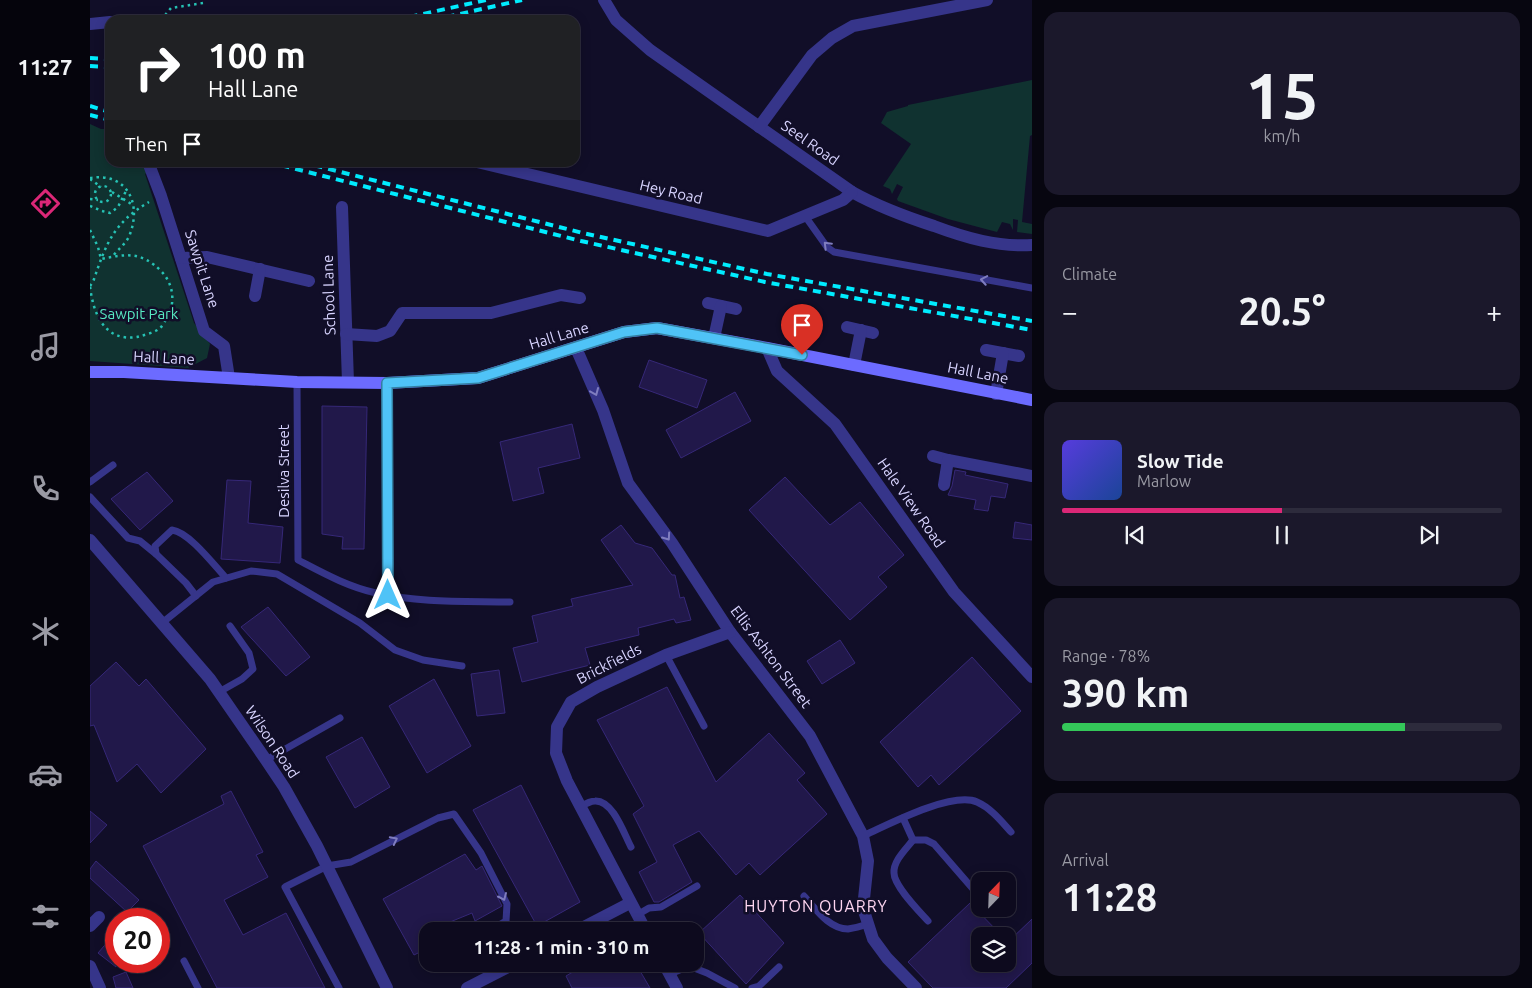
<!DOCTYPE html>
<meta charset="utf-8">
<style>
body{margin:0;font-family:Ubuntu,sans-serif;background:#1b182b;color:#f1f3f6;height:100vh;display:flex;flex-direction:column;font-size:19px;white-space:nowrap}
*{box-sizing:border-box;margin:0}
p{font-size:16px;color:#9a9aa4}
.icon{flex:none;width:28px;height:28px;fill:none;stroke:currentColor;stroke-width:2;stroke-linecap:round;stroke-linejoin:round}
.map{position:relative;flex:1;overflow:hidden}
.sheet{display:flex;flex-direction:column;gap:12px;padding:12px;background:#070610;width:500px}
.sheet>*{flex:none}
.top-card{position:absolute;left:15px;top:15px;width:475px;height:152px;border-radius:15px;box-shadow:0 2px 12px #0003,0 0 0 1px #2d2b3c;background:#202124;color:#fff;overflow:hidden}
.needle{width:32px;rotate:23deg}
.controls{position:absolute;left:881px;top:872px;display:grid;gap:10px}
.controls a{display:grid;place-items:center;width:45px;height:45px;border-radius:10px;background:#0d0a1e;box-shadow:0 2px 12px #0003,0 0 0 1px #2d2b3c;font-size:25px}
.speed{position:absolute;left:15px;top:908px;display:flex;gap:10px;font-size:25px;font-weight:700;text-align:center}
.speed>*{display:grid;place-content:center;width:65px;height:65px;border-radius:50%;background:#0d0a1e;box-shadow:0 2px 12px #0003,0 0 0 1px #2d2b3c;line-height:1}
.speed .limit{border:8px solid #d22;background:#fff;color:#111}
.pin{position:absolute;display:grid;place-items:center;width:42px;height:42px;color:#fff;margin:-51px -21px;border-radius:50% 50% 50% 0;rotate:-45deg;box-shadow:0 0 5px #0007}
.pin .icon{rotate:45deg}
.me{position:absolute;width:55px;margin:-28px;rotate:0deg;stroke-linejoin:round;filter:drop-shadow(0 0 4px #0008)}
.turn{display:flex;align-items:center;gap:18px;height:105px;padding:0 20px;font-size:22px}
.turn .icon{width:65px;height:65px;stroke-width:2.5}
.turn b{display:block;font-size:35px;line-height:42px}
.then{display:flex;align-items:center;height:48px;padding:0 20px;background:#0003;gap:10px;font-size:19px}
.big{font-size:38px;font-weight:600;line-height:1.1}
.sheet .tile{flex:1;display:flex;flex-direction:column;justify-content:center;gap:8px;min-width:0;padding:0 18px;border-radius:15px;background:#1b182b}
.sheet .dial{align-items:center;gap:0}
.dial b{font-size:65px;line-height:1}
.song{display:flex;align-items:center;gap:15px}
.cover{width:60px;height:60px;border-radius:8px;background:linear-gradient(135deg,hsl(250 70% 55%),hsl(220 70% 35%))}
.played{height:5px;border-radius:2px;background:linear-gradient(90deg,#db2777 50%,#2d2b3c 50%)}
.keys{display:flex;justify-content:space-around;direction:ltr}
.heat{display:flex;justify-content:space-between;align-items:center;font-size:28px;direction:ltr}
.charge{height:8px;border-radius:4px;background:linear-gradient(90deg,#34c759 78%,#2d2b3c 0)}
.trip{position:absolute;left:329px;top:922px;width:285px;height:50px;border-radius:15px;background:#0d0a1e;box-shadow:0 2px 12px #0003,0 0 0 1px #2d2b3c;font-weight:600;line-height:50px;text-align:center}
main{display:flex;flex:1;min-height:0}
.tab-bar{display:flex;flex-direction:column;width:90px;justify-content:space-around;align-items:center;background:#05040c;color:#9a9aa4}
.tab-bar .icon{width:35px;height:35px}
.tab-bar .on{color:#db2777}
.tab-bar b{font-size:22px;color:#f1f3f6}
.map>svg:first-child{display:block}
.green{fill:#103230}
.building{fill:#21184a;stroke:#362878}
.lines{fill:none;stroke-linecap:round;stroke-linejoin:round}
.path{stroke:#26c2b4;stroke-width:2.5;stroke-dasharray:2.5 4;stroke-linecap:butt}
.lane{stroke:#36358a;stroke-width:7}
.street{stroke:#36358a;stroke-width:12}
.secondary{stroke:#6c6bff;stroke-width:12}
.rail{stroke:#00ecff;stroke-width:4;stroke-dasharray:8 6;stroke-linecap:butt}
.oneway{stroke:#7f7dbf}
.route-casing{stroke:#337fa1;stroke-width:12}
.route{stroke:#4fc3f7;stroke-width:9}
.labels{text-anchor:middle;stroke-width:5;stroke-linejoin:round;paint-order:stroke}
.street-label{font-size:15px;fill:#d8d4ff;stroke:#110e28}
.park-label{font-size:15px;fill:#57e9c1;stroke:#110e28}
.neighbourhood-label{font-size:16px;letter-spacing:1px;fill:#ffd6f1;stroke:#110e28}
</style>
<main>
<nav class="tab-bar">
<b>11:27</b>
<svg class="icon on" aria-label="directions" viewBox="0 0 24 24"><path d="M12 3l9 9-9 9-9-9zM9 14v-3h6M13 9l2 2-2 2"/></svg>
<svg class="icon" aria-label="music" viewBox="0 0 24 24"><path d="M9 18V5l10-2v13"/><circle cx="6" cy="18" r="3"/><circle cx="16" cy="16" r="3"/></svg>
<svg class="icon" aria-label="phone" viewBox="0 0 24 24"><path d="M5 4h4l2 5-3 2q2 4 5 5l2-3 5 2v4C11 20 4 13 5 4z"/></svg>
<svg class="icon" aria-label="climate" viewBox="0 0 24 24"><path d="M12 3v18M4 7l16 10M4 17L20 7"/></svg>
<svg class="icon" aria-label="car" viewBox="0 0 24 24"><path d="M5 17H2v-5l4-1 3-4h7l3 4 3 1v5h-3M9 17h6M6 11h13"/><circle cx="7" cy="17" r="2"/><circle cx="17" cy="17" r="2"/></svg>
<svg class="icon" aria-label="filters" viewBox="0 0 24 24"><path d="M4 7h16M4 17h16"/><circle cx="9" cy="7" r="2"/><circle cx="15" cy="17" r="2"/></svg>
</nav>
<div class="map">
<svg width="942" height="988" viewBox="0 0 942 988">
<rect width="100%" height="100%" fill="#110e28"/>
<!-- green -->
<g class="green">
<polygon points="942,80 942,135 940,136 932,222 942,224 942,234 927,232 928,220 923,219 923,230 920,224 912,222 907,232 858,219 808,201 807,199 813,187 807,184 802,194 800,189 793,186 821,144 791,123 797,112 818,106 818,105"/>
<polygon points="0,124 11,129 20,129 20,162 55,163 58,172 55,174 104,323 120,344 117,358 98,368 0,361"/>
</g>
<!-- building -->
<g class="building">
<polygon points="559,360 617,380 607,408 549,387"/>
<polygon points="645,392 661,421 591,458 576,430"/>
<polygon points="232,406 277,407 274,549 252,549 253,537 232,534"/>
<polygon points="482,424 490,458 448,468 454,493 423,501 410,442"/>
<polygon points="865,470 876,472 875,475 918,484 915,498 901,496 898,511 884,509 886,500 858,495 862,486"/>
<polygon points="57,472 83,501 50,530 21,499"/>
<polygon points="695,477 740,525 770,502 814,555 788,577 797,587 760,620 659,510"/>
<polygon points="137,480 161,481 158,523 193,527 190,563 131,559"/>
<polygon points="925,522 942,525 942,540 923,538"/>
<polygon points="531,525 545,543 562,548 582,575 585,575 590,598 594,597 601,620 586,623 584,619 548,628 549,635 495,648 500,665 432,682 423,648 448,642 442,616 483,606 481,599 543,585 511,540"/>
<polygon points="178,607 220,657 196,676 151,627"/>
<polygon points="750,640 765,663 732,684 717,661"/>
<polygon points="882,657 931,711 849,785 841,775 828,787 790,742"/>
<polygon points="26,662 49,686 56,679 116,749 71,793 47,764 27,782 4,725 0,726 0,686"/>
<polygon points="409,670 415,713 387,716 381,674"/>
<polygon points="344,679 381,746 337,773 299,706"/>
<polygon points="577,687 626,782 679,733 715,773 707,780 737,814 670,875 659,863 646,875 609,831 583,845 602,882 569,902 564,902 549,872 567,862 543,814 554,806 507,720"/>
<polygon points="272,737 300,787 265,808 236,757"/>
<polygon points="431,785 490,902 447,926 383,810"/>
<polygon points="141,791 173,852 166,855 178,877 134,900 153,935 196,913 235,988 127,988 53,846 134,804 131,796"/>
<polygon points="0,811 17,825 0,843"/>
<polygon points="375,854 386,870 392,866 412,906 385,921 382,913 343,929 344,931 338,931 338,948 324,955 293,899"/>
<polygon points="6,861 49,900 37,912 0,878 0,869"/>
<polygon points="650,895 694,943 656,984 609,933"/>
<polygon points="880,903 912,936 890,936 890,964 918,964 918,942 942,919 942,963 916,988 843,988 818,962"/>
<polygon points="26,932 26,967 8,953"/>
<polygon points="496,964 546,964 560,988 482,988 476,976"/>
<polygon points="36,972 43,988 26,988 23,977"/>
</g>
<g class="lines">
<!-- path -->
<g class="path">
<polyline points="71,20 81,8 113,3 115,0"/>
<path d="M 0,178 C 36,172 52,202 40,234 C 37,243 29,248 23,256"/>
<polyline points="0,179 11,187"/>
<circle cx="13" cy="194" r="8"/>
<polyline points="22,192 43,205"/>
<polyline points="0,199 8,200"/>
<polyline points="0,206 12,211 20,213 28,207 37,189"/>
<path d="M 0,230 L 8,247 L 11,259 C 36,254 51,251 71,271 C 84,284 86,304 76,320 C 74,322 72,327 69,329 C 63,333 54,335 47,337 C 14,342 3,313 0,286"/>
<path d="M 0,286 L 3,282 C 16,244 23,223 59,202"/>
</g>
<!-- lane -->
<g class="lane">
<polyline points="715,216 737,247 744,252 942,288"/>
<path d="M 207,382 L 208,560 C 233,573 258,587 286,593 C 330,603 375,601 420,602"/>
<polyline points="297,383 298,595"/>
<polyline points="0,482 23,465"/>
<polyline points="0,497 38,538 50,541 66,554"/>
<path d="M 106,596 L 96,583 L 66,554 L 65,546 L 82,530 C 99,532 124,565 136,578"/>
<polyline points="72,623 123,582 161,571 187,574 270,623 305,650 333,660 372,666"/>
<polyline points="576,655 614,726"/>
<polyline points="129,692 152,679 163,669 159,653 140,626"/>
<polyline points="176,760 250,718"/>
<path d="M 490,807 C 495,804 500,801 505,801 C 523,800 534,834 541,847"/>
<path d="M 813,818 L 823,840 C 816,849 803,861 804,873 C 804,886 829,911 838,921"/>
<path d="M 773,836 C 797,825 862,791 887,802 C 901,808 912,822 921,832"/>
<polyline points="823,840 836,840 844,844 890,897"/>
<path d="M 714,896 C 726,909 739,929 758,929 C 765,928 772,926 778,924"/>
<polyline points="900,909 901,909"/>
<polyline points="547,915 559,908 571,907 607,886"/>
<polyline points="94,961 108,988"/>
<polyline points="580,974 599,966 617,973 645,988"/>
<polyline points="249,988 195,887 237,866 261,862 348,818 364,814 391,853 417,904 416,921 399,931"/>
<polyline points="662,988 669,986 689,967"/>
</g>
<!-- street -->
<g class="street">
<path d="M 514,0 L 526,20 L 560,50 L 762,192 C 789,207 813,216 844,226 C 876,238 907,247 942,245"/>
<polyline points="0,24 20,22"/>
<polyline points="669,127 722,55 742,38 763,26 897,0"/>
<polyline points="58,162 71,196 114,331 134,346 139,378"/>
<polyline points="387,162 678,231 753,200 762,192"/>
<polyline points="252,207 258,382"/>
<polyline points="91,258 117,257 219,281"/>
<polyline points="165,296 170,269"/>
<polyline points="618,303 646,309"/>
<polyline points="757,327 783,333"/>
<polyline points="256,334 287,336 300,331 312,313 401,313 471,295 490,298"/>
<polyline points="624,338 631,306"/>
<polyline points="486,348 513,410 538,483 582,543 640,632 720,736 773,836 778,861 773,908 783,939 797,958 826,988"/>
<polyline points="677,348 687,371 745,424 864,592 942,677"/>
<polyline points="896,350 929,356"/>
<polyline points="764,365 771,330"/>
<polyline points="906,394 913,353"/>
<polyline points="843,456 858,460"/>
<polyline points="854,485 858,460 942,476"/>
<polyline points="0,540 120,679 176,760 194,787 227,846 297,988"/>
<polyline points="0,926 9,917"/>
<polyline points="486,931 540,903"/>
<polyline points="556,931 477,781 466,753 467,727 481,702 507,687 576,655 640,632"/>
<polyline points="574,964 587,988"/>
<polyline points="0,966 10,988"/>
<polyline points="377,988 424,964"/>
</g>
<!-- secondary -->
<polyline class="secondary" points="0,372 34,372 207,382 297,383 388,378 534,332 567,328 677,348 942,400"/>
<!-- rail -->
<g class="rail">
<polyline points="306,20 396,0"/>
<polyline points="343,20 432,0"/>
<polyline points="0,58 20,59"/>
<polyline points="0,66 20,67"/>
<polyline points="0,106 20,112"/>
<polyline points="0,115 20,120"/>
<polyline points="178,162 491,241 675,282 942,330"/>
<polyline points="211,162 493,233 677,274 942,321"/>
</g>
</g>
<!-- one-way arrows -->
<defs><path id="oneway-chevron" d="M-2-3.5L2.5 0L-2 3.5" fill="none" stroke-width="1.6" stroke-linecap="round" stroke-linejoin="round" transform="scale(1.25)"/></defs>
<g class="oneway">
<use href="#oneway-chevron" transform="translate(737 245) rotate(-135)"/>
<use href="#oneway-chevron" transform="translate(894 280) rotate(-170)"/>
<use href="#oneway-chevron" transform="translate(505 392) rotate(67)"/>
<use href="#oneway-chevron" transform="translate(577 537) rotate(55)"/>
<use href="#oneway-chevron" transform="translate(304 840) rotate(-27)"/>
<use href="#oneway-chevron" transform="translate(413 897) rotate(66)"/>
</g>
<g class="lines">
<!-- route casing -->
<g class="route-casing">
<polyline id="route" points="298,595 297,383 388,378 534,332 567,328 712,355"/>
</g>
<!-- route -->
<use href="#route" class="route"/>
</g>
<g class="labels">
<!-- street labels -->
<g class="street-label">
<text transform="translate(720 143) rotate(35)" y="5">Seel Road</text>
<text transform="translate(581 192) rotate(13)" y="5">Hey Road</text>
<text transform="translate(112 269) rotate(72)" y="5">Sawpit Lane</text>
<text transform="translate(239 295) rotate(-92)" y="5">School Lane</text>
<text transform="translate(469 336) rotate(-17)" y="5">Hall Lane</text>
<text transform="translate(74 358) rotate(3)" y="5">Hall Lane</text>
<text transform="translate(888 373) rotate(11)" y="5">Hall Lane</text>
<text transform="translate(194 471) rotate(-90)" y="5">Desilva Street</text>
<text transform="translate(821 503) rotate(55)" y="5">Hale View Road</text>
<text transform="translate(681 657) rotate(53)" y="5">Ellis Ashton Street</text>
<text transform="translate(519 664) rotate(-27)" y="5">Brickfields</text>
<text transform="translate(182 742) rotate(56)" y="5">Wilson Road</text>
</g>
<!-- park labels -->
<g class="park-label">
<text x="49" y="319">Sawpit Park</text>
</g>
<!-- neighbourhood labels -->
<g class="neighbourhood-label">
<text x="726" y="912">HUYTON QUARRY</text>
</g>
</g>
</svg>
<div class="controls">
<a><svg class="needle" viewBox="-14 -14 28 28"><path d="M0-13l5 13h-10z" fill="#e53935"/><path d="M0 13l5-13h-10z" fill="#9a9aa4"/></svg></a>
<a><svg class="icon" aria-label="layers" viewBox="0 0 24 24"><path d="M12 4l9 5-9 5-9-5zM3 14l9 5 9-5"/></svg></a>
</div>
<div class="speed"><div class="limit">20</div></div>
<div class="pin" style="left:712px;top:355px;background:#d93025"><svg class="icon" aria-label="arrive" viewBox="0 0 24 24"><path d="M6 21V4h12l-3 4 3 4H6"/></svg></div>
<svg class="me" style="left:298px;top:595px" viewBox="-20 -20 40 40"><path d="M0-17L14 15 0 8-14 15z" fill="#4fc3f7" stroke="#fff" stroke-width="4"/></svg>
<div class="trip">11:28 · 1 min · 310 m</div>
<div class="top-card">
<div class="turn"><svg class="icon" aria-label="right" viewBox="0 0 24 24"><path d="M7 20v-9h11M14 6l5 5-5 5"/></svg><div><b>100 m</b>Hall Lane</div></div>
<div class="then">Then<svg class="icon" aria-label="arrive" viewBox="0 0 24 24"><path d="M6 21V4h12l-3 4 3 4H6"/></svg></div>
</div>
</div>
<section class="sheet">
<div class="tile dial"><b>15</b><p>km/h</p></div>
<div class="tile"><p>Climate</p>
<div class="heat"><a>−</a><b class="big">20.5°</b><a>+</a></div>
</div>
<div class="tile">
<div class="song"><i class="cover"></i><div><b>Slow Tide</b><p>Marlow</p></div></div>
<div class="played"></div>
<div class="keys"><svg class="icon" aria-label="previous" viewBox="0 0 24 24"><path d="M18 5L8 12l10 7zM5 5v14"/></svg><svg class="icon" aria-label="pause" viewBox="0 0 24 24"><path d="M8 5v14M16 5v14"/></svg><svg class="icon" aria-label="next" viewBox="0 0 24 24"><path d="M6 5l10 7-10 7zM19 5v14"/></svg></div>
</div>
<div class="tile"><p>Range · 78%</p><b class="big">390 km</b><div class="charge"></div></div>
<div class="tile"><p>Arrival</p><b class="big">11:28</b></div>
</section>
</main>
